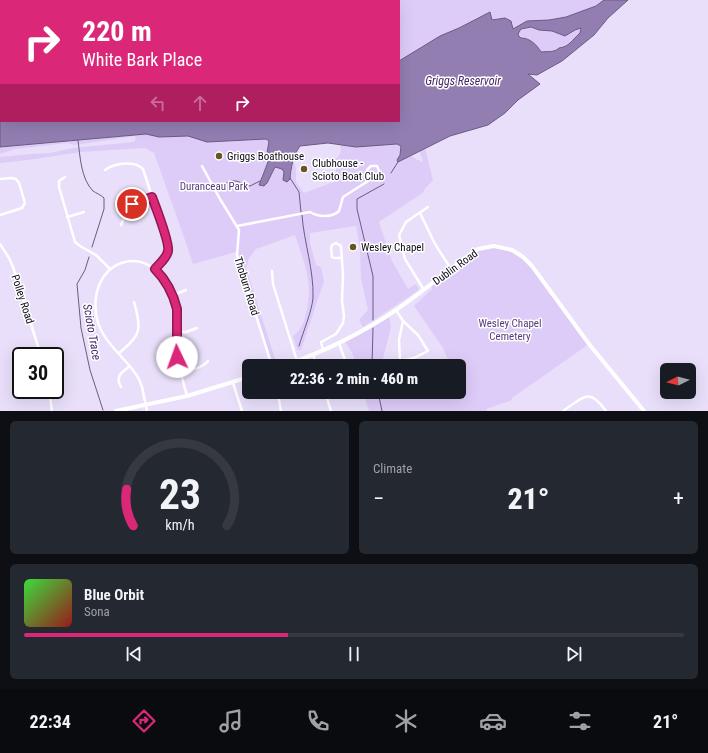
<!DOCTYPE html>
<meta charset="utf-8">
<style>
body{margin:0;font-family:"Roboto Condensed",sans-serif;background:#242831;color:#f1f3f6;height:100vh;display:flex;flex-direction:column;font-size:15px;white-space:nowrap}
*{box-sizing:border-box;margin:0}
p{font-size:13px;color:#9ea1a6}
.icon{flex:none;width:22px;height:22px;fill:none;stroke:currentColor;stroke-width:2;stroke-linecap:round;stroke-linejoin:round}
.map{position:relative;height:411px;overflow:hidden}
.details{display:flex;flex-direction:column;gap:10px;padding:10px;background:#0d0f14;flex:1}
.details>*{flex:none}
.top-card{position:absolute;left:0px;top:0px;width:400px;height:122px;box-shadow:0 4px 16px #0002;background:#db2777;color:#fff;overflow:hidden}
.needle{width:26px;rotate:264deg}
.buttons{position:absolute;left:660px;top:363px;display:grid;gap:8px}
.buttons a{display:grid;place-items:center;width:36px;height:36px;border-radius:6px;background:#171b24;box-shadow:0 4px 16px #0002;font-size:20px}
.speed{position:absolute;left:12px;top:347px;display:flex;gap:8px;font-size:20px;font-weight:700;text-align:center}
.speed>*{display:grid;place-content:center;width:52px;height:52px;border-radius:50%;background:#171b24;box-shadow:0 4px 16px #0002;line-height:1}
.speed .limit{border:2px solid #111;border-radius:6px;background:#fff;color:#111}
.pin{position:absolute;display:grid;place-items:center;width:34px;height:34px;color:#fff;margin:-17px;border:2px solid #fff;border-radius:50%;box-shadow:0 1px 4px #0007}
.me{position:absolute;width:44px;margin:-22px;rotate:357deg;stroke-linejoin:round;filter:drop-shadow(0 0 3px #0008)}
.turn{display:flex;align-items:center;gap:14px;height:84px;padding:0 16px;font-size:18px}
.turn .icon{width:52px;height:52px;stroke-width:2.5}
.turn b{display:block;font-size:28px;line-height:34px}
.lanes{display:flex;align-items:center;height:38px;padding:0 16px;background:#0003;justify-content:center;gap:20px;direction:ltr}
.lanes .off{opacity:.35}
.big{font-size:30px;font-weight:800;line-height:1.1}
.details .card{flex:1;display:flex;flex-direction:column;justify-content:center;gap:6px;min-width:0;padding:0 14px;border-radius:6px;background:#242831}
.details .dial{align-items:center;gap:0}
.dial svg{height:104px;overflow:visible;fill:none;stroke:#363941;stroke-width:7;stroke-linecap:round;text-anchor:middle}
.dial text{fill:#f1f3f6;stroke:none}
.song{display:flex;align-items:center;gap:12px}
.cover{width:48px;height:48px;border-radius:6px;background:linear-gradient(135deg,hsl(120 70% 55%),hsl(0 70% 35%))}
.played{height:4px;border-radius:2px;background:linear-gradient(90deg,#db2777 40%,#363941 40%)}
.keys{display:flex;justify-content:space-around;direction:ltr}
.heat{display:flex;justify-content:space-between;align-items:center;font-size:22px;direction:ltr}
.details .tiles{flex:1;display:grid;gap:10px;grid-template-columns:1fr 1fr}
.card:last-child{grid-column:span 2}
.trip{position:absolute;left:242px;top:359px;width:224px;height:40px;border-radius:6px;background:#171b24;box-shadow:0 4px 16px #0002;font-weight:800;line-height:40px;text-align:center}
.dock{display:flex;height:64px;justify-content:space-around;align-items:center;background:#090b0e;color:#9ea1a6}
.dock .icon{width:28px;height:28px}
.dock .selected{color:#db2777}
.dock b{font-size:18px;color:#f1f3f6}
.map>svg:first-child{display:block}
.green{fill:#ddccf8}
.water{fill:#937eb2;stroke:#6b5b83;fill-rule:evenodd}
.lines{fill:none;stroke-linecap:round;stroke-linejoin:round}
.stream{stroke:#6b5b83;stroke-width:1}
.street{stroke:#fff;stroke-width:2.5}
.secondary{stroke:#fff;stroke-width:3.5}
.primary{stroke:#fff;stroke-width:4}
.route-casing{stroke:#8e194d;stroke-width:10}
.route{stroke:#db2777;stroke-width:7}
.poi-dot{fill:#695423;stroke:#fff;stroke-width:1.5}
.labels{text-anchor:middle;stroke-width:3;stroke-linejoin:round;paint-order:stroke}
.poi-label{font-size:11px;fill:#0e0a15;stroke:#fff;text-anchor:start}
.park-label{font-size:11px;fill:#57397b;stroke:#fff}
.street-label{font-size:11px;fill:#0e0a15;stroke:#fff}
.water-label{font-size:12px;font-style:italic;fill:#462868;stroke:#fff}
</style>
<div class="map">
<svg width="708" height="411" viewBox="0 0 708 411">
<rect width="100%" height="100%" fill="#e9dffa"/>
<!-- green -->
<g class="green">
<path d="M 347,0 L 604,0 C 585,17 547,20 522,24 L 516,28 L 513,29 L 511,21 L 505,18 L 492,20 L 489,13 L 477,18 L 399,61 L 399,1 L 345,1 Z"/>
<path d="M 531,27 L 539,30 L 552,31 L 565,36 L 575,30 L 581,27 L 580,33 C 573,40 569,47 559,48 C 554,53 547,51 541,52 C 537,43 525,42 518,35 L 519,32 L 521,29 Z"/>
<path d="M 146,134 L 159,137 L 187,136 L 207,142 L 266,139 L 269,141 L 266,159 L 268,162 L 261,177 L 271,176 L 275,167 L 282,168 L 284,172 L 283,175 L 290,179 L 293,161 L 296,168 L 296,182 L 304,193 L 336,181 L 336,159 L 341,152 L 340,144 L 356,147 L 397,144 L 401,146 L 402,150 L 397,160 L 412,156 L 417,160 L 420,160 L 421,163 L 423,160 L 420,154 L 420,148 L 424,144 L 433,180 L 424,190 L 424,192 L 379,222 L 392,261 L 408,289 L 416,284 L 419,290 L 363,327 L 359,320 L 368,310 L 361,278 L 360,248 L 356,226 L 310,233 L 310,243 L 316,265 L 321,267 L 324,281 L 301,350 L 297,350 L 293,336 C 301,330 304,323 306,313 C 314,283 304,263 295,235 L 256,249 L 249,258 L 246,268 L 276,362 L 272,363 L 236,252 L 193,264 L 185,240 L 154,153 L 145,148 L 81,152 L 28,160 L 0,163 L 0,157 L 31,154 L 50,153 L 73,148 L 134,142 L 136,138 L 135,136 L 74,145 L 68,143 L 15,149 L 0,154 L 0,147 Z"/>
<polygon points="503,247 523,257 589,344 512,398 512,400 486,409 487,411 369,411 363,392 459,392 459,366 445,366 450,364 443,348 414,306 432,289 431,284 478,249"/>
<polygon points="389,317 391,327 381,366 356,366 352,352 345,342"/>
</g>
<!-- water -->
<path class="water" d="M 604,0 L 628,0 L 608,18 L 594,35 L 562,61 L 537,75 L 528,74 L 540,84 L 518,100 L 505,113 L 488,125 L 450,136 L 398,162 L 397,160 L 400,155 L 401,146 L 397,144 L 356,147 L 328,143 L 300,146 C 293,156 291,167 290,179 L 287,182 L 283,180 L 284,172 L 282,169 L 275,167 L 267,183 L 264,186 L 259,185 L 268,162 L 266,159 L 269,141 L 266,139 L 207,142 L 188,136 L 159,137 L 146,134 L 0,147 L 0,69 L 1,69 L 1,121 L 399,121 L 399,61 L 440,36 L 459,28 L 490,12 L 492,20 L 505,18 L 511,21 L 513,29 L 527,21 L 549,20 L 566,17 L 596,6 ZM 531,27 L 539,30 L 552,31 L 565,36 L 575,30 L 581,28 L 580,33 C 572,40 569,47 559,48 C 554,53 548,51 541,52 C 537,45 530,38 521,38 L 518,35 L 519,32 L 521,29 Z"/>
<g class="lines">
<!-- stream -->
<g class="stream">
<path d="M 78,140 C 80,156 81,179 93,191 C 96,193 101,195 104,198 L 104,209 L 92,247"/>
<polyline points="391,173 398,162"/>
<polyline points="290,178 299,192 301,212"/>
<path d="M 220,189 C 232,176 235,181 250,186 L 260,181"/>
<polyline points="89,257 85,270 77,284 81,328 90,370 103,410"/>
<polyline points="373,320 373,276 357,209 357,199 384,184"/>
<path d="M 299,346 C 303,332 312,311 313,298 C 314,270 304,243 302,215"/>
<polyline points="372,366 373,328"/>
<polyline points="378,392 382,411"/>
</g>
<!-- street -->
<g class="street">
<polyline points="201,0 201,1"/>
<polyline points="260,0 260,1"/>
<polyline points="202,166 220,199 239,230 237,255 272,366"/>
<path d="M 105,170 C 115,163 135,160 143,169 L 168,246 C 168,256 161,262 155,269"/>
<polyline points="65,177 59,181 59,187 75,242 80,246 96,255 110,269"/>
<polyline points="0,179 12,178 16,179 19,183 25,203 22,208 0,215"/>
<polyline points="420,213 435,244 451,269"/>
<polyline points="67,217 84,212"/>
<path d="M 121,225 C 131,202 129,204 152,197"/>
<path d="M 237,226 L 310,212 C 318,217 332,218 339,211 L 343,197 L 379,174 L 379,171 L 377,166 L 371,166 L 367,170 L 367,182"/>
<polyline points="0,244 9,258 13,267 41,356"/>
<polyline points="272,271 273,284 297,361"/>
<polyline points="424,290 405,259 399,235 406,222 428,207"/>
<polyline points="173,295 186,290"/>
<polyline points="396,310 403,321 418,335 428,351 414,358 400,361 399,340 403,321"/>
<polyline points="177,332 186,332 197,328"/>
<polyline points="339,343 347,366"/>
<polyline points="323,350 321,342 336,334 343,323 344,316 342,301 343,275 341,246 336,243 332,245 331,248 332,257 334,258 342,258"/>
<path d="M 119,353 C 141,335 142,330 134,302"/>
<polyline points="313,355 317,366"/>
<path d="M 180,372 C 190,370 201,369 208,361"/>
<polyline points="233,383 242,411"/>
<path d="M 121,387 C 115,376 121,373 130,366"/>
<polyline points="49,390 52,411"/>
<polyline points="325,392 331,411"/>
<path d="M 147,411 L 142,387 L 139,379 C 127,358 103,344 97,319 C 85,261 148,236 173,294 C 179,310 176,326 176,342 C 177,361 182,378 187,396"/>
<polyline points="281,411 278,395 282,392"/>
<path d="M 563,411 C 584,397 589,387 606,411"/>
</g>
<!-- secondary -->
<g class="secondary">
<polyline points="32,0 32,1"/>
<polyline points="321,0 321,1"/>
</g>
<!-- primary -->
<g class="primary">
<polyline points="345,1 347,0"/>
<polyline points="0,5 1,5"/>
<path d="M 283,366 C 323,352 361,334 396,310 C 421,293 445,273 469,255 L 478,249 L 494,246 L 512,250 L 523,257 L 532,266 L 589,344 L 644,411"/>
<polyline points="116,411 187,396 249,377"/>
</g>
</g>
<g class="lines">
<!-- route casing -->
<g class="route-casing">
<path id="route" d="M 132,204 L 152,197 C 156,208 170,243 168,251 C 167,258 159,264 155,269 C 167,281 173,293 177,309 L 177,357"/>
</g>
<!-- route -->
<use href="#route" class="route"/>
</g>
<!-- markers -->
<g class="poi-dot">
<circle cx="219" cy="156" r="4"/>
<circle cx="304" cy="169" r="4"/>
<circle cx="353" cy="247" r="4"/>
</g>
<g class="labels">
<!-- poi labels -->
<g class="poi-label">
<text x="227" y="160">Griggs Boathouse</text>
<text x="312" y="167">Clubhouse -<tspan x="312" dy="13">Scioto Boat Club</tspan></text>
<text x="361" y="251">Wesley Chapel</text>
</g>
<!-- park labels -->
<g class="park-label">
<text x="214" y="190">Duranceau Park</text>
<text x="510" y="327">Wesley Chapel<tspan x="510" dy="13">Cemetery</tspan></text>
</g>
<!-- street labels -->
<g class="street-label">
<text transform="translate(455 267) rotate(-36)" y="4">Dublin Road</text>
<text transform="translate(247 286) rotate(73)" y="4">Thoburn Road</text>
<text transform="translate(23 299) rotate(72)" y="4">Polley Road</text>
</g>
<!-- water labels -->
<g class="water-label">
<text x="463" y="85">Griggs Reservoir</text>
<text transform="translate(92 332) rotate(80)" y="4">Scioto Trace</text>
</g>
</g>
</svg>
<div class="buttons">
<a><svg class="needle" viewBox="-14 -14 28 28"><path d="M0-13l5 13h-10z" fill="#e53935"/><path d="M0 13l5-13h-10z" fill="#9ea1a6"/></svg></a>
</div>
<div class="speed"><div class="limit">30</div></div>
<div class="pin" style="left:132px;top:204px;background:#d93025"><svg class="icon" aria-label="arrive" viewBox="0 0 24 24"><path d="M6 21V4h12l-3 4 3 4H6"/></svg></div>
<svg class="me" style="left:177px;top:357px" viewBox="-20 -20 40 40"><circle r="19" fill="#fff"/><path d="M0-13L10 11 0 6-10 11z" fill="#db2777"/></svg>
<div class="trip">22:36 · 2 min · 460 m</div>
<div class="top-card">
<div class="turn"><svg class="icon" aria-label="right" viewBox="0 0 24 24"><path d="M7 20v-9h11M14 6l5 5-5 5"/></svg><div><b>220 m</b>White Bark Place</div></div>
<div class="lanes"><svg class="icon off" aria-label="left" viewBox="0 0 24 24"><path d="M17 20v-9H6M10 6l-5 5 5 5"/></svg><svg class="icon off" aria-label="ahead" viewBox="0 0 24 24"><path d="M12 20V5M6 11l6-6 6 6"/></svg><svg class="icon" aria-label="right" viewBox="0 0 24 24"><path d="M7 20v-9h11M14 6l5 5-5 5"/></svg></div>
</div>
</div>
<section class="details">
<div class="tiles">
<div class="card dial"><svg viewBox="0 0 100 80">
<path d="M14 69A42 42 0 1 1 86 69"/>
<path d="M14 69A42 42 0 0 1 9 41" stroke="#db2777"/>
<text x="50" y="56" font-size="32" font-weight="700">23</text>
<text x="50" y="72" font-size="11">km/h</text>
</svg></div>
<div class="card"><p>Climate</p>
<div class="heat"><a>−</a><b class="big">21°</b><a>+</a></div>
</div>
<div class="card">
<div class="song"><i class="cover"></i><div><b>Blue Orbit</b><p>Sona</p></div></div>
<div class="played"></div>
<div class="keys"><svg class="icon" aria-label="previous" viewBox="0 0 24 24"><path d="M18 5L8 12l10 7zM5 5v14"/></svg><svg class="icon" aria-label="pause" viewBox="0 0 24 24"><path d="M8 5v14M16 5v14"/></svg><svg class="icon" aria-label="next" viewBox="0 0 24 24"><path d="M6 5l10 7-10 7zM19 5v14"/></svg></div>
</div>
</div>
</section>
<nav class="dock">
<b>22:34</b>
<svg class="icon selected" aria-label="directions" viewBox="0 0 24 24"><path d="M12 3l9 9-9 9-9-9zM9 14v-3h6M13 9l2 2-2 2"/></svg>
<svg class="icon" aria-label="music" viewBox="0 0 24 24"><path d="M9 18V5l10-2v13"/><circle cx="6" cy="18" r="3"/><circle cx="16" cy="16" r="3"/></svg>
<svg class="icon" aria-label="phone" viewBox="0 0 24 24"><path d="M5 4h4l2 5-3 2q2 4 5 5l2-3 5 2v4C11 20 4 13 5 4z"/></svg>
<svg class="icon" aria-label="climate" viewBox="0 0 24 24"><path d="M12 3v18M4 7l16 10M4 17L20 7"/></svg>
<svg class="icon" aria-label="car" viewBox="0 0 24 24"><path d="M5 17H2v-5l4-1 3-4h7l3 4 3 1v5h-3M9 17h6M6 11h13"/><circle cx="7" cy="17" r="2"/><circle cx="17" cy="17" r="2"/></svg>
<svg class="icon" aria-label="filters" viewBox="0 0 24 24"><path d="M4 7h16M4 17h16"/><circle cx="9" cy="7" r="2"/><circle cx="15" cy="17" r="2"/></svg>
<b>21°</b>
</nav>
